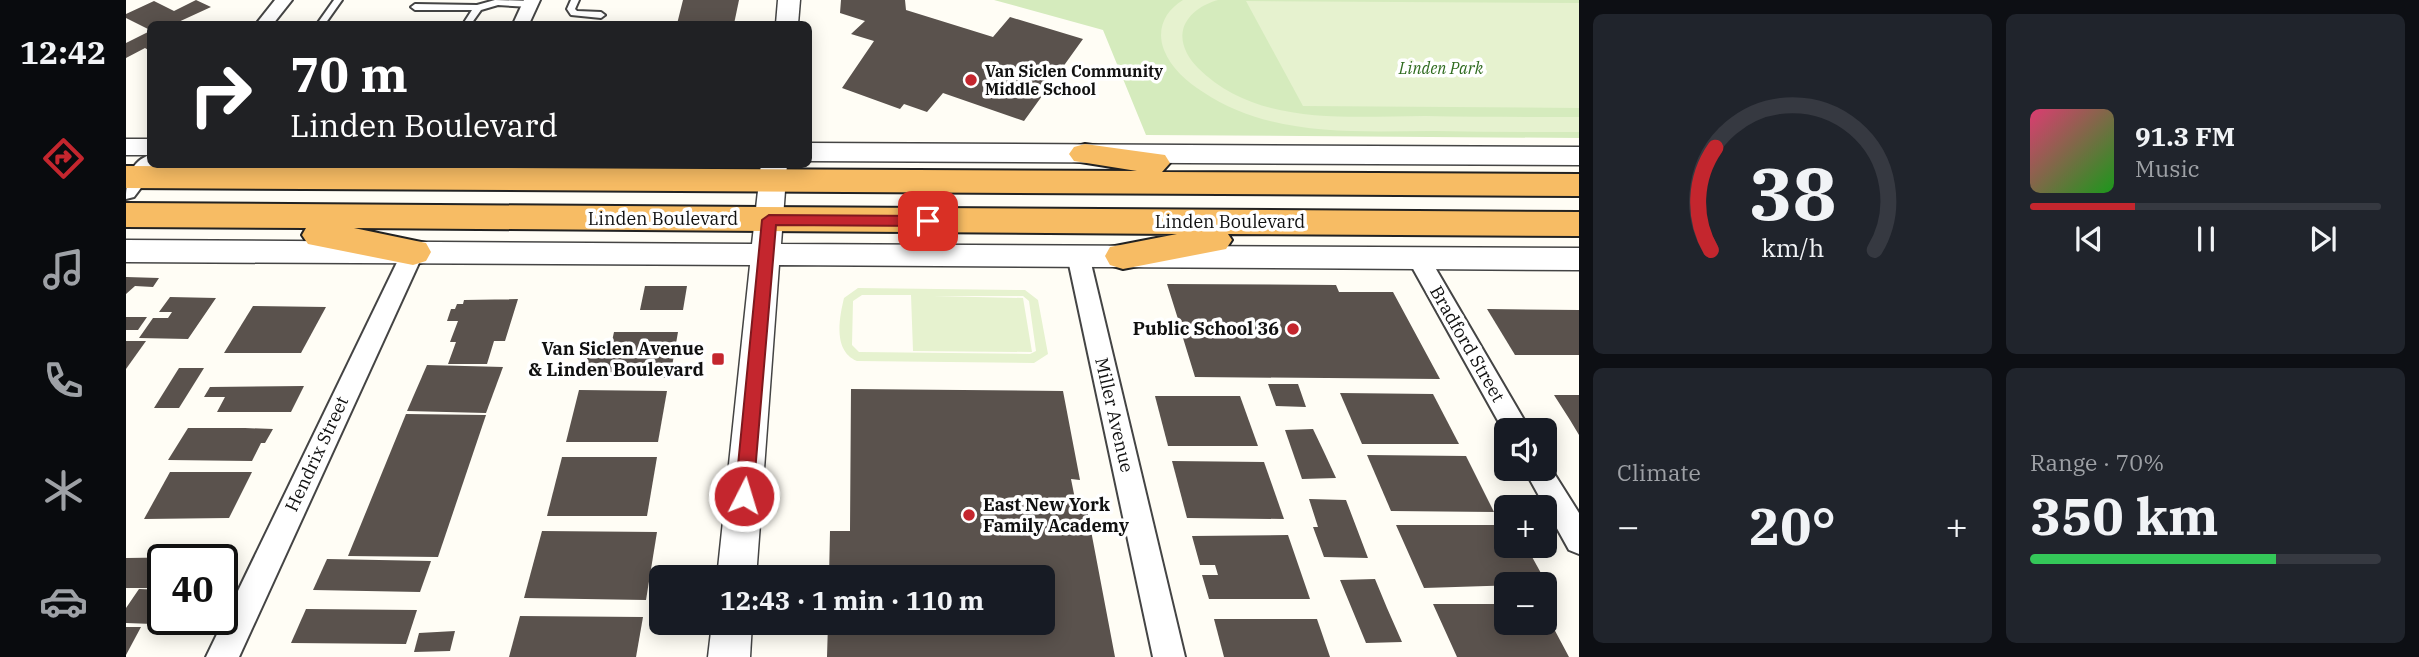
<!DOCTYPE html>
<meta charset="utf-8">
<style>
body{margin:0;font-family:"IBM Plex Serif",serif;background:#20242c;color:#f1f3f6;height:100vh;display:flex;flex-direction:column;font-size:26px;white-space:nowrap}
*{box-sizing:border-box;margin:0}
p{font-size:23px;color:#9ea1a6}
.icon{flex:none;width:38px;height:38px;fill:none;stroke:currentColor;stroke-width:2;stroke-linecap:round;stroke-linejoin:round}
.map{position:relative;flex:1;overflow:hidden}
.side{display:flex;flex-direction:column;gap:14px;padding:14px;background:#0d0f14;width:840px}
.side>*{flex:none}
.top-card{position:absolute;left:21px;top:21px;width:665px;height:147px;border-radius:10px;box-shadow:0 4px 18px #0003;background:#202124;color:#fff;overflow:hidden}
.fabs{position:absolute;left:1368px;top:418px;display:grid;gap:14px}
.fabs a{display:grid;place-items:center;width:63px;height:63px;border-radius:10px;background:#171b24;box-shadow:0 4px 18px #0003;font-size:35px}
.speed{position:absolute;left:21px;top:544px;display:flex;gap:14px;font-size:35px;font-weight:700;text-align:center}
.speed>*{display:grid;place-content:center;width:91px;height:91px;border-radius:50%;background:#171b24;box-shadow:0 4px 18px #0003;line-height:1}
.speed .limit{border:4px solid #111;border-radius:10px;background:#fff;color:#111}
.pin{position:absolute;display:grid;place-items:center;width:60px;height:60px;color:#fff;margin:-30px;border-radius:14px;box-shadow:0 4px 10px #0006}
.me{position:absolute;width:77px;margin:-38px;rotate:5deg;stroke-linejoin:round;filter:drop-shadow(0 0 5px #0008)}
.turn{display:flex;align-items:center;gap:24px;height:147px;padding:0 28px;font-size:32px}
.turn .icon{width:91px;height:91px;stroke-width:2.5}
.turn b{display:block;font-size:49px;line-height:60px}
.big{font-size:52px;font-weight:700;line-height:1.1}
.side .widget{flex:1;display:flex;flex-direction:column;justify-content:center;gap:10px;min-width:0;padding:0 24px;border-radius:10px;background:#20242c}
.side .dial{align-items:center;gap:0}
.dial svg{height:182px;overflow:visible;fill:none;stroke:#363941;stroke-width:7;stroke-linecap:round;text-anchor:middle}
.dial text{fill:#f1f3f6;stroke:none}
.song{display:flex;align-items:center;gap:21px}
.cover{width:84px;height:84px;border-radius:10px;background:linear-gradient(135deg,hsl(340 70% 55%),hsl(120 70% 35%))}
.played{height:7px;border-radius:4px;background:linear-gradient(90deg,#c4262e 30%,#363941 30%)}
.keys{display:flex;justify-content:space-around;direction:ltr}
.heat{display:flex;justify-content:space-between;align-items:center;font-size:38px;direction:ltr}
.charge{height:10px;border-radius:5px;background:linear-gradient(90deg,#34c759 70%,#363941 0)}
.side .tiles{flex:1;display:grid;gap:14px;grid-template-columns:repeat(2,1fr)}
.trip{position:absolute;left:523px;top:565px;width:406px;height:70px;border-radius:10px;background:#171b24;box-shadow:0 4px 18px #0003;font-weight:700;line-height:70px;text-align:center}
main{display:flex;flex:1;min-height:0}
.menu{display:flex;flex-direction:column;width:126px;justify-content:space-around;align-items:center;background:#090b0e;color:#9ea1a6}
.menu .icon{width:49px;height:49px}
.menu .selected{color:#c4262e}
.menu b{font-size:32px;color:#f1f3f6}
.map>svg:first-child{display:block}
.green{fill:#d5ebbd}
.pitch{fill:#e6f2cf;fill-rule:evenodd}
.building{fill:#5a524d}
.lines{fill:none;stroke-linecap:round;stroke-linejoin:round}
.service-casing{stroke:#444;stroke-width:4}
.minor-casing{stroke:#444;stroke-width:4}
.tertiary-casing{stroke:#444;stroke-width:3}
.trunk-casing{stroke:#222;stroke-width:4}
.service{fill:#fff;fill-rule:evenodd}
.minor{fill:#fff;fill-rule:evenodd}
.tertiary{fill:#fff;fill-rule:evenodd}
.trunk{fill:#f7bc64;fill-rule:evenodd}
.route{fill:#c4262e;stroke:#7f191e;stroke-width:2}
.poi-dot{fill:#c4262e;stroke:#fff;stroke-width:2.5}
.labels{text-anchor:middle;stroke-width:7;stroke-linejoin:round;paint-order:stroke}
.far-park-label{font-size:16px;font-style:italic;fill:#2f6b1f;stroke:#fff}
.far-poi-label{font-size:16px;font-weight:bold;fill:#111;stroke:#fff;text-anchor:start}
.street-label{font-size:18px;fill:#111;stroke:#fff}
.poi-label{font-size:18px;font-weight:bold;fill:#111;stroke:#fff;text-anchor:end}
</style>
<main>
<nav class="menu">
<b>12:42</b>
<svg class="icon selected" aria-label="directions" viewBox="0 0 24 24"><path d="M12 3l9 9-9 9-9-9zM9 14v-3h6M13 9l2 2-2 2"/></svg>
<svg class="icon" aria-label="music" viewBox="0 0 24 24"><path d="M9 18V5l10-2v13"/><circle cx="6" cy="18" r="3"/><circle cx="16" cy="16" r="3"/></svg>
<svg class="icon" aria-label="phone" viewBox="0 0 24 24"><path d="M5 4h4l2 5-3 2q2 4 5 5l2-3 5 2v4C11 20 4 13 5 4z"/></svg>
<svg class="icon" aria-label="climate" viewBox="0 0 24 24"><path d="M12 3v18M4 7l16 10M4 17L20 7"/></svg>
<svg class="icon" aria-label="car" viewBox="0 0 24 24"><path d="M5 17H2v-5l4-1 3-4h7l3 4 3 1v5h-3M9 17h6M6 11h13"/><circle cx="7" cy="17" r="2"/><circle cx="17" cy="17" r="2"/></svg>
</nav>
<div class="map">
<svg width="1453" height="657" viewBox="0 0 1453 657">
<rect width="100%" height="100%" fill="#fffdf5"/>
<!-- green -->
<polygon class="green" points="868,0 1453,0 1453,138 1020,135 977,30"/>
<!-- pitch -->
<g class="pitch">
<path d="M 1057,0 L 1092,0 C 1077,4 1061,14 1057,30 C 1054,44 1062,58 1072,68 C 1131,127 1223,116 1299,116 C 1350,117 1402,117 1453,117 L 1453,132 C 1405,132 1357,132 1309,131 C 1230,131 1146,138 1077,92 C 1061,82 1045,68 1038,50 C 1030,29 1039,11 1057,0 Z"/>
<polygon points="1120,1 1453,3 1453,108 1177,106"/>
<path d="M 732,288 L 899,290 L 912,300 L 922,354 L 908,363 L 731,361 C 707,351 713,319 718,298 ZM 736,295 L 785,295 L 787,351 L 906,352 L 897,298 L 807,296 L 897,296 L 903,301 L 910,351 L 904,354 L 733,352 L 726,345 L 727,301 Z"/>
</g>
<!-- building -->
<g class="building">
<polygon points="70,0 85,7 48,24 24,24 24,30 0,18 0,14 28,1 48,11"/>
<polygon points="557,0 613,0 608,24 551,24"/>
<polygon points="715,0 779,0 780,10 867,37 884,17 957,39 898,121 817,93 801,112 778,104 774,109 716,88 748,41 725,34 739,21 714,13"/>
<polygon points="24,31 24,51 19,48 0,58 0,43"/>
<polygon points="0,277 33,278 27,287 9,286 0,294"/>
<polygon points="1041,284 1210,285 1213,292 1267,292 1314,379 1069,377 1057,338 1051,338 1045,319 1052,319"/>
<polygon points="519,286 561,286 557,310 514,310"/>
<polygon points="44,297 90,298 62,339 13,338 27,318 42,318 46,312 33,312"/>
<polygon points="392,299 379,341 368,341 361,364 322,364 330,342 324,342 332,321 321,321 325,309 329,309 331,304 337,304 338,300"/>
<polygon points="127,306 200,307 175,353 98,353"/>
<polygon points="1361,309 1453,310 1453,355 1389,355"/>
<polygon points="0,317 21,317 12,330 0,330"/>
<polygon points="488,332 552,332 544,378 456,378 462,355 483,355"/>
<polygon points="0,341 20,341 0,369"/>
<polygon points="301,365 377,367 360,413 281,411"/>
<polygon points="53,368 78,368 53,408 28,408"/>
<polygon points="1142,384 1172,384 1180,407 1150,406"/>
<polygon points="178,386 165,412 91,412 99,397 78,397 84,387"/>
<polygon points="725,389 937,391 954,480 945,479 949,499 959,499 989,657 701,657 702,623 917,623 917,578 703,578 704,531 724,531"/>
<polygon points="453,390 541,391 532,442 440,442"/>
<polygon points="1214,393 1307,394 1333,444 1236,444"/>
<polygon points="1428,395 1453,395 1453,435 1444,420"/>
<polygon points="1029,396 1114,396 1132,446 1042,446"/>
<polygon points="280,414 360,415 312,557 222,556"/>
<polygon points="62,428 119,428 147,429 139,443 135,443 126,461 42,460"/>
<polygon points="1187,429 1198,452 1210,478 1176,479 1159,430"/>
<polygon points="1241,455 1340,456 1368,512 1265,511"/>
<polygon points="436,457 531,457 521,516 421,516"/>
<polygon points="1046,461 1138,462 1158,519 1061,518"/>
<polygon points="44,472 126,472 103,518 18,519"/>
<polygon points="1183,499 1220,500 1242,558 1198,557 1187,527 1192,527"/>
<polygon points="1270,525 1381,525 1381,546 1400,546 1421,584 1298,588"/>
<polygon points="416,531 531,532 520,600 398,598"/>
<polygon points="1162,535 1184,599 1083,599 1076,575 1092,575 1089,565 1074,565 1066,536"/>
<polygon points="72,557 74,560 37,560 37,588 0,588 0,558"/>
<polygon points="201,559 305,561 294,592 187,590"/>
<polygon points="1249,579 1261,608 1276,642 1240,643 1214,580"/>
<polygon points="13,589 37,590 37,620 56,620 54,625 0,623 0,608"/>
<polygon points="1307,604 1381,604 1381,623 1419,623 1419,612 1443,657 1331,657"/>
<polygon points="180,609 291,610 280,644 165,643"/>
<polygon points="394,616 517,617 510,657 383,657"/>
<polygon points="1088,619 1191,619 1204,657 1098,657"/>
<polygon points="0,627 15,627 0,655"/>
<polygon points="329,631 324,651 288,652 293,633"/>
</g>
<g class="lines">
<!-- service casing -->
<g class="service-casing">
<g id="service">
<polygon points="208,0 216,0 199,24 191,24"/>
<polygon points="369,0 404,1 408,4 404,7 372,5 355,10 345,24 337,24 346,10 289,10 285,7 289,4 351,5"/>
<polygon points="445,0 453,0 449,9 451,11 475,12 479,15 475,18 445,15 441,9"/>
</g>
</g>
<!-- minor casing -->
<g class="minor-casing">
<g id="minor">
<polygon points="149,0 166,0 147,24 130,24"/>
<polygon points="398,0 414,0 403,24 387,24"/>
<path d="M 24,155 L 24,164 L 33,164 L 8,197 L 0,199 C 0,181 4,161 24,155 Z"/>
<polygon points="287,244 295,246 298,252 113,657 80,657 276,252 279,246"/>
<polygon points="952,247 960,249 963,255 1059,657 1027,657 941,255 944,249"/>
<polygon points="1292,250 1300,252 1404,430 1381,430 1381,437 1281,258 1284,252"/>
<polygon points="1419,459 1453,513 1453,554 1443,550 1398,469 1419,469"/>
</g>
</g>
<!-- tertiary casing -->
<g class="tertiary-casing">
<g id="tertiary">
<polygon points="652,0 674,0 672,24 650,24"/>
<rect x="0" y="139" width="24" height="16"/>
<polygon points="682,143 1453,147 1453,165 682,161"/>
<polygon points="635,164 661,164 655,244 1453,248 1453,270 653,265 630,578 591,578 624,265 0,262 0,240 626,244"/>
<polygon points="586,623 626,623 624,657 582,657"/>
</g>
</g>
<!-- trunk casing -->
<g class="trunk-casing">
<g id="trunk">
<polygon points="959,144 1039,155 1044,163 1036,172 1453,174 1453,196 0,188 0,166 1011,171 948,161 943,154 948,147"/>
<polygon points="0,203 1453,212 1453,236 1102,234 1106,240 1100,249 997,269 984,265 979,256 984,247 1051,234 228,228 300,243 305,252 300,261 287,265 182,244 176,235 180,228 0,227"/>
</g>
</g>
<!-- service -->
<use href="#service" class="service"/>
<!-- minor -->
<use href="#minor" class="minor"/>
<!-- tertiary -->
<use href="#tertiary" class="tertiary"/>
<!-- trunk -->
<use href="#trunk" class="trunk"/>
</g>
<!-- route -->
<polygon class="route" points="643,215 802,216 809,221 802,226 650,225 627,496 624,502 618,504 611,502 609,496 636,220"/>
<!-- markers -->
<g class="poi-dot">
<circle cx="845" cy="80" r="7"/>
<circle cx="1167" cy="329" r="7"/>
<rect x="585" y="352" width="14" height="14" rx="3.5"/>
<circle cx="843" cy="515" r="7"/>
</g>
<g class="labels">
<!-- far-park labels -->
<g class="far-park-label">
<text x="1315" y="74">Linden Park</text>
</g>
<!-- far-poi labels -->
<g class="far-poi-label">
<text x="859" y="77">Van Siclen Community<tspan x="859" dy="18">Middle School</tspan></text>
</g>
<!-- street labels -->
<g class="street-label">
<text x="537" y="225">Linden Boulevard</text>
<text x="1104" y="228">Linden Boulevard</text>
<text transform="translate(1341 344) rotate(60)" y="6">Bradford Street</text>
<text transform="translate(988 415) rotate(77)" y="6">Miller Avenue</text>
<text transform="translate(191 454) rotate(-65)" y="6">Hendrix Street</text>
</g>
<!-- poi labels -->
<g class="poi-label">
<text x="1153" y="335">Public School 36</text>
<text x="578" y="355">Van Siclen Avenue<tspan x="578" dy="21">&amp; Linden Boulevard</tspan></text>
<text x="857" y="511" text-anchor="start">East New York<tspan x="857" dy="21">Family Academy</tspan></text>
</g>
</g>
</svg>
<div class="fabs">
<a><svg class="icon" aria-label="sound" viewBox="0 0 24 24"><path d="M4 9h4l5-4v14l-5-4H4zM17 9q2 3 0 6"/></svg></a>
<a>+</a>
<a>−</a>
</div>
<div class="speed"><div class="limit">40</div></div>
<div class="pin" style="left:802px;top:221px;background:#d93025"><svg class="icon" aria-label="arrive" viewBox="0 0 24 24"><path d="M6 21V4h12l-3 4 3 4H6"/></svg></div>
<svg class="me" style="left:618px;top:496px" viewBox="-20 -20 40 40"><circle r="17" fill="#c4262e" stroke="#fff" stroke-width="3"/><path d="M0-11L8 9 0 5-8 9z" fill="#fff"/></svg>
<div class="trip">12:43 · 1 min · 110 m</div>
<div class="top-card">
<div class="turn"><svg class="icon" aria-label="right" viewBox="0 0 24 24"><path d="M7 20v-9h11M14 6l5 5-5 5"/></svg><div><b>70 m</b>Linden Boulevard</div></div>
</div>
</div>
<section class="side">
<div class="tiles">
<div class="widget dial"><svg viewBox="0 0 100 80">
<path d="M14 69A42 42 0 1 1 86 69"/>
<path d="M14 69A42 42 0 0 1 16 24" stroke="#c4262e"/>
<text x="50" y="56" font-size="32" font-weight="700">38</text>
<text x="50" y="72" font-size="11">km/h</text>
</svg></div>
<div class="widget">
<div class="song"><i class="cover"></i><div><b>91.3 FM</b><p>Music</p></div></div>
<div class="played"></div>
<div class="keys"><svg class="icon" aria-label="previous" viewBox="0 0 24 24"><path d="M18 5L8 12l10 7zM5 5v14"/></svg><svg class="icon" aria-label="pause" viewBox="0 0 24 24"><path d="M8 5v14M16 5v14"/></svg><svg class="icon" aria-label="next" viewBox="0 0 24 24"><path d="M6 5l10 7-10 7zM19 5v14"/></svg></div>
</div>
<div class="widget"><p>Climate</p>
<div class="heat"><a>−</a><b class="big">20°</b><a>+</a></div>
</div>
<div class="widget"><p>Range · 70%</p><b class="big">350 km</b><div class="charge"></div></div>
</div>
</section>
</main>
